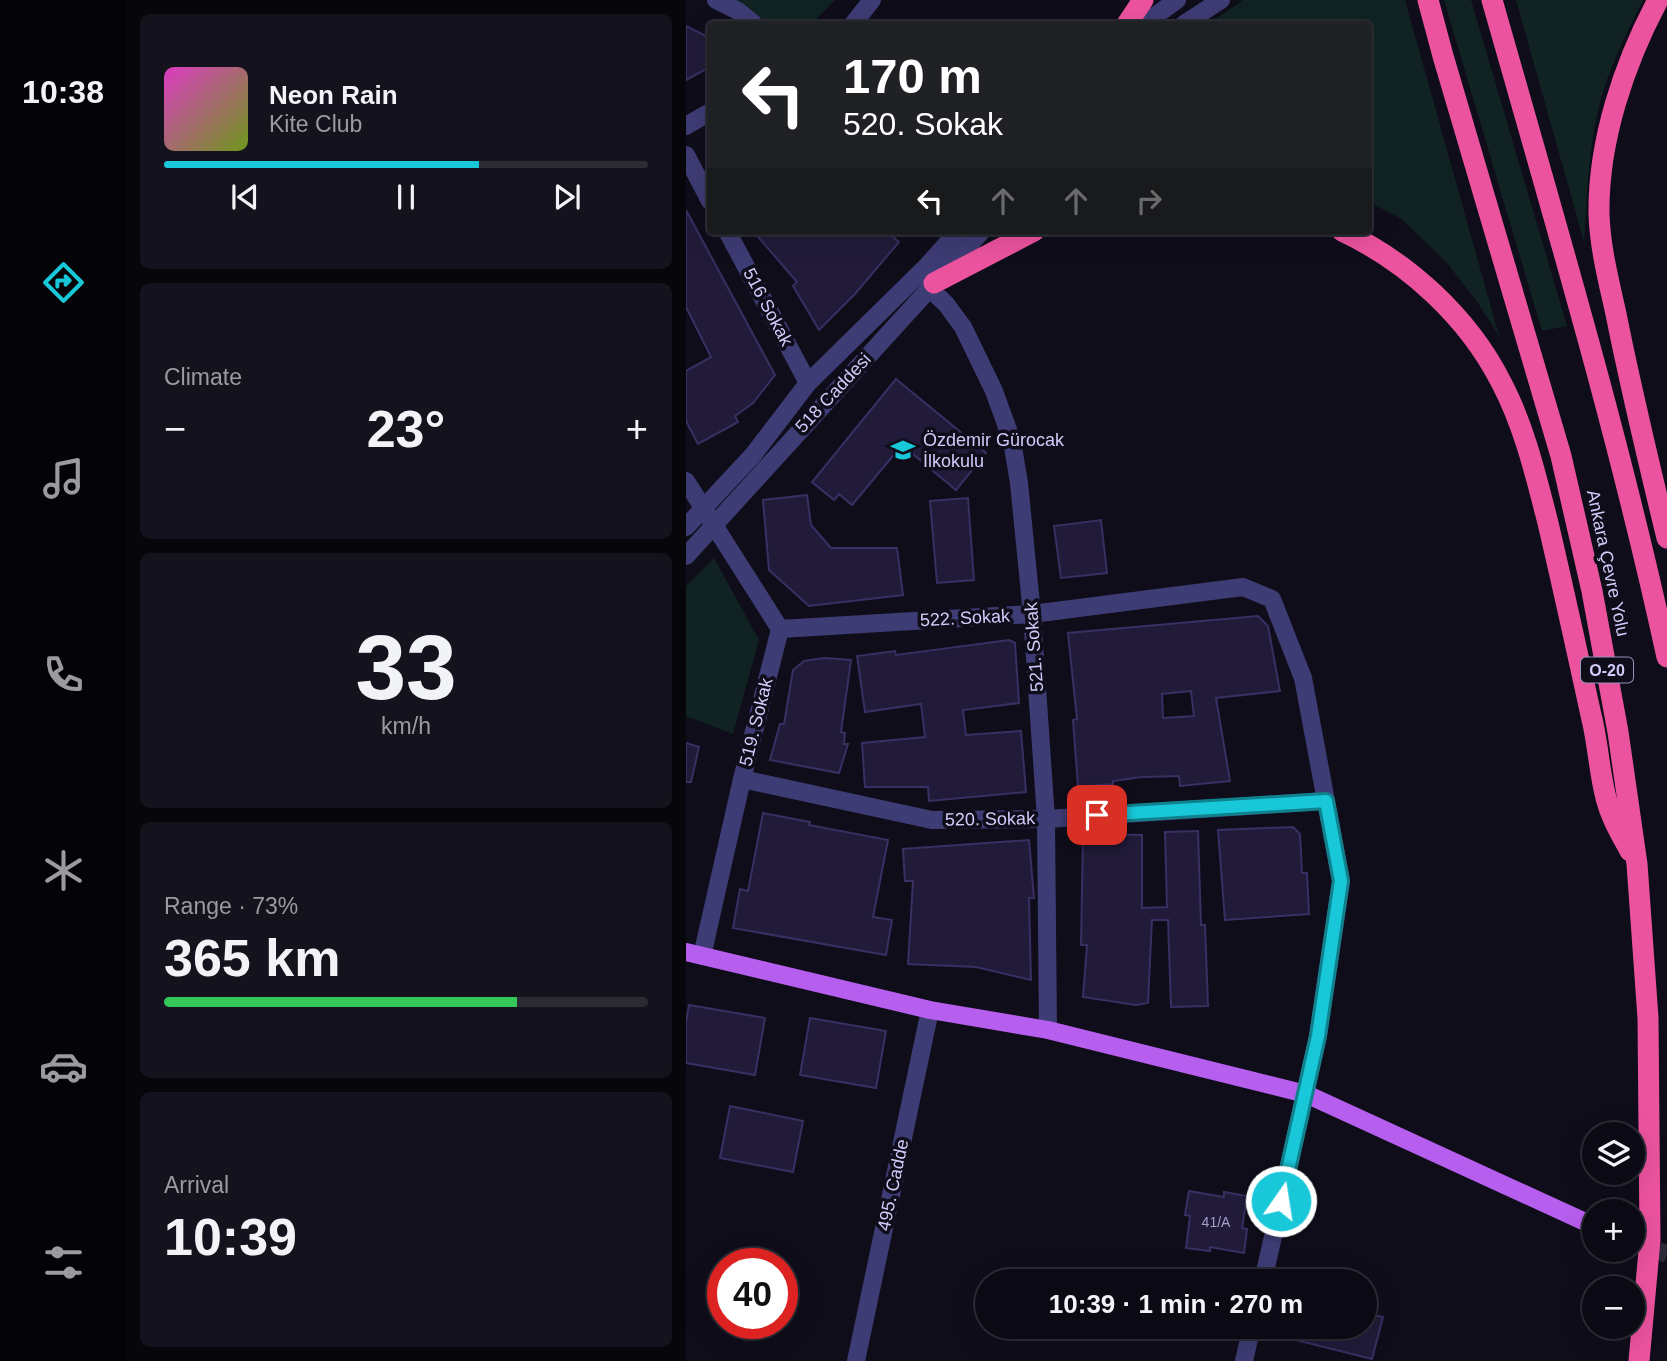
<!DOCTYPE html>
<meta charset="utf-8">
<style>
body{margin:0;font-family:Helvetica,sans-serif;background:#14131d;color:#f1f3f6;height:100vh;display:flex;flex-direction:column;font-size:26px;white-space:nowrap}
*{box-sizing:border-box;margin:0}
p{font-size:23px;color:#9a9aa0}
.icon{flex:none;width:38px;height:38px;fill:none;stroke:currentColor;stroke-width:2;stroke-linecap:round;stroke-linejoin:round}
.map{position:relative;flex:1;overflow:hidden}
.side{display:flex;flex-direction:column;gap:14px;padding:14px;background:#06060b;width:560px}
.side>*{flex:none}
.top-card{position:absolute;left:21px;top:21px;width:665px;height:214px;border-radius:7px;box-shadow:0 7px 28px #0002,0 0 0 2px #2b2b34;background:#202124;color:#fff;overflow:hidden}
.fabs{position:absolute;left:896px;top:1122px;display:grid;gap:14px}
.fabs a{display:grid;place-items:center;width:63px;height:63px;border-radius:50%;background:#0b0a14;box-shadow:0 7px 28px #0002,0 0 0 2px #2b2b34;font-size:35px}
.speed{position:absolute;left:21px;top:1248px;display:flex;gap:14px;font-size:35px;font-weight:700;text-align:center}
.speed>*{display:grid;place-content:center;width:91px;height:91px;border-radius:50%;background:#0b0a14;box-shadow:0 7px 28px #0002,0 0 0 2px #2b2b34;line-height:1}
.speed .limit{border:10px solid #d22;background:#fff;color:#111}
.pin{position:absolute;display:grid;place-items:center;width:60px;height:60px;color:#fff;margin:-30px;border-radius:14px;box-shadow:0 4px 10px #0006}
.me{position:absolute;width:77px;margin:-38px;rotate:13deg;stroke-linejoin:round;filter:drop-shadow(0 0 5px #0008)}
.turn{display:flex;align-items:center;gap:24px;height:147px;padding:0 21px;font-size:32px}
.turn .icon{width:91px;height:91px;stroke-width:2.5}
.turn b{display:block;font-size:49px;line-height:60px}
.lanes{display:flex;align-items:center;height:66px;padding:0 21px;background:#0003;justify-content:center;gap:35px;direction:ltr}
.lanes .off{opacity:.35}
.big{font-size:52px;font-weight:800;line-height:1.1}
.side .card{flex:1;display:flex;flex-direction:column;justify-content:center;gap:10px;min-width:0;padding:0 24px;border-radius:10px;background:#14131d}
.side .dial{align-items:center;gap:0}
.dial b{font-size:91px;line-height:1}
.song{display:flex;align-items:center;gap:21px}
.cover{width:84px;height:84px;border-radius:10px;background:linear-gradient(135deg,hsl(310 70% 55%),hsl(80 70% 35%))}
.played{height:7px;border-radius:4px;background:linear-gradient(90deg,#18c8d9 65%,#2b2b34 65%)}
.keys{display:flex;justify-content:space-around;direction:ltr}
.heat{display:flex;justify-content:space-between;align-items:center;font-size:38px;direction:ltr}
.charge{height:10px;border-radius:5px;background:linear-gradient(90deg,#34c759 73%,#2b2b34 0)}
.trip{position:absolute;left:289px;top:1269px;width:402px;height:70px;border-radius:35px;background:#0b0a14;box-shadow:0 7px 28px #0002,0 0 0 2px #2b2b34;font-weight:800;line-height:70px;text-align:center}
main{display:flex;flex:1;min-height:0}
.tabs{display:flex;flex-direction:column;width:126px;justify-content:space-around;align-items:center;background:#040408;color:#9a9aa0}
.tabs .icon{width:49px;height:49px}
.tabs .selected{color:#18c8d9}
.tabs b{font-size:32px;color:#f1f3f6}
.map>svg:first-child{display:block}
.green{fill:#102322}
.building{fill:#211b39;stroke:#392f63;stroke-width:2;fill-rule:evenodd}
.lines{fill:none;stroke-linecap:round;stroke-linejoin:round}
.major-tunnel{stroke:#2c2a3b;stroke-width:18;stroke-dasharray:18 9;stroke-linecap:butt}
.minor{stroke:#3e3c74;stroke-width:18}
.major{stroke:#b65eee;stroke-width:18}
.highway{stroke:#ec539f;stroke-width:21}
.route-casing{stroke:#10828d;stroke-width:18}
.route{stroke:#18c8d9;stroke-width:12}
.labels{text-anchor:middle;stroke-width:7;stroke-linejoin:round;paint-order:stroke}
.number-label{font-size:14px;fill:#a49fc9}
.shield{fill:#0f0d1a;stroke:#9692b6;stroke-width:2}
.shield-label{font-size:16px;font-weight:bold;fill:#d0cbf9}
.street-label{font-size:18px;fill:#d0cbf9;stroke:#0f0d1a}
.poi-label{font-size:18px;fill:#d0cbf9;stroke:#0f0d1a;text-anchor:start}
</style>
<main>
<nav class="tabs">
<b>10:38</b>
<svg class="icon selected" aria-label="directions" viewBox="0 0 24 24"><path d="M12 3l9 9-9 9-9-9zM9 14v-3h6M13 9l2 2-2 2"/></svg>
<svg class="icon" aria-label="music" viewBox="0 0 24 24"><path d="M9 18V5l10-2v13"/><circle cx="6" cy="18" r="3"/><circle cx="16" cy="16" r="3"/></svg>
<svg class="icon" aria-label="phone" viewBox="0 0 24 24"><path d="M5 4h4l2 5-3 2q2 4 5 5l2-3 5 2v4C11 20 4 13 5 4z"/></svg>
<svg class="icon" aria-label="climate" viewBox="0 0 24 24"><path d="M12 3v18M4 7l16 10M4 17L20 7"/></svg>
<svg class="icon" aria-label="car" viewBox="0 0 24 24"><path d="M5 17H2v-5l4-1 3-4h7l3 4 3 1v5h-3M9 17h6M6 11h13"/><circle cx="7" cy="17" r="2"/><circle cx="17" cy="17" r="2"/></svg>
<svg class="icon" aria-label="filters" viewBox="0 0 24 24"><path d="M4 7h16M4 17h16"/><circle cx="9" cy="7" r="2"/><circle cx="15" cy="17" r="2"/></svg>
</nav>
<section class="side">
<div class="card">
<div class="song"><i class="cover"></i><div><b>Neon Rain</b><p>Kite Club</p></div></div>
<div class="played"></div>
<div class="keys"><svg class="icon" aria-label="previous" viewBox="0 0 24 24"><path d="M18 5L8 12l10 7zM5 5v14"/></svg><svg class="icon" aria-label="pause" viewBox="0 0 24 24"><path d="M8 5v14M16 5v14"/></svg><svg class="icon" aria-label="next" viewBox="0 0 24 24"><path d="M6 5l10 7-10 7zM19 5v14"/></svg></div>
</div>
<div class="card"><p>Climate</p>
<div class="heat"><a>−</a><b class="big">23°</b><a>+</a></div>
</div>
<div class="card dial"><b>33</b><p>km/h</p></div>
<div class="card"><p>Range · 73%</p><b class="big">365 km</b><div class="charge"></div></div>
<div class="card"><p>Arrival</p><b class="big">10:39</b></div>
</section>
<div class="map">
<svg width="981" height="1361" viewBox="0 0 981 1361">
<rect width="100%" height="100%" fill="#0f0d1a"/>
<!-- green -->
<g class="green">
<polygon points="45,0 149,0 126,24 85,24"/>
<polygon points="557,0 719,0 813,336 792,303 761,263 717,220 683,202 682,24 522,24"/>
<polygon points="758,0 785,0 881,326 856,331"/>
<path d="M 830,0 L 957,0 C 940,35 920,73 912,111 C 902,154 901,198 898,242 Z"/>
<polygon points="28,558 73,640 47,734 0,716 0,586"/>
</g>
<!-- building -->
<g class="building">
<polygon points="0,26 24,38 24,67 0,80"/>
<polygon points="0,210 89,375 67,403 49,416 52,422 12,444 0,421 0,371 25,357 0,307"/>
<polygon points="67,231 200,231 213,242 168,295 133,330 107,286 111,282"/>
<polygon points="210,379 300,453 270,490 216,445 166,505 153,494 148,500 126,482"/>
<polygon points="121,495 125,525 145,548 211,548 217,595 123,606 83,570 77,500"/>
<polygon points="282,498 288,580 251,583 244,501"/>
<polygon points="415,520 421,573 375,578 368,526"/>
<path d="M 572,616 L 582,626 L 594,691 L 530,698 L 544,781 L 494,786 L 493,776 L 456,777 L 427,781 L 427,784 L 392,787 L 387,720 L 391,719 L 382,633 ZM 505,691 L 508,716 L 477,718 L 476,694 Z"/>
<polygon points="323,640 329,643 333,703 277,710 280,735 335,731 340,792 243,801 242,787 179,787 176,743 239,737 235,704 179,712 171,656 209,651 210,655"/>
<polygon points="138,658 165,660 155,732 159,733 158,744 162,744 153,773 84,760 94,724 98,724 107,670 118,661"/>
<polygon points="0,743 13,747 5,782 0,782"/>
<polygon points="77,813 124,822 123,825 202,840 187,917 206,920 200,955 47,928 54,889 62,891"/>
<polygon points="607,827 614,834 616,873 621,873 623,914 539,920 532,830"/>
<polygon points="512,831 515,925 519,925 522,1006 485,1007 482,920 466,920 462,1003 450,1005 397,997 401,945 395,945 397,834 456,835 456,908 481,907 479,832"/>
<polygon points="343,840 348,898 343,898 345,980 290,967 222,964 227,881 219,881 217,849"/>
<polygon points="3,1005 79,1018 69,1075 0,1063 0,1022"/>
<polygon points="124,1018 200,1031 190,1088 114,1075"/>
<polygon points="44,1106 117,1121 107,1172 34,1158"/>
<polygon points="503,1191 538,1197 538,1192 561,1196 556,1228 561,1229 558,1253 524,1247 524,1251 500,1248 504,1216 499,1215"/>
<polygon points="679,1313 697,1317 686,1359 602,1338 605,1326 679,1326"/>
</g>
<g class="lines">
<!-- major-tunnel -->
<polyline class="major-tunnel" points="947,1242 981,1254"/>
<!-- minor -->
<g class="minor">
<polyline points="30,0 52,11 68,24"/>
<polyline points="167,24 186,0"/>
<polyline points="458,24 491,0"/>
<polyline points="498,24 535,0"/>
<polyline points="0,126 24,112"/>
<polyline points="0,155 24,201"/>
<polyline points="41,231 122,383"/>
<polyline points="243,288 260,304 277,327 308,391 326,441 333,483 346,614 360,819 362,1030"/>
<polyline points="0,481 94,629 56,779 16,956"/>
<polyline points="0,527 67,455 122,383 240,267 272,231"/>
<polyline points="0,556 296,231"/>
<polyline points="94,629 346,614 557,587 586,599 617,678 655,881 632,1036 577,1281"/>
<polyline points="56,779 246,820 360,819 640,801"/>
<polyline points="170,1361 244,1010"/>
<polyline points="558,1361 566,1326"/>
</g>
<!-- major -->
<polyline class="major" points="0,952 244,1010 362,1030 620,1094 908,1226"/>
<!-- highway -->
<g class="highway">
<polyline points="742,0 757,56 875,456 906,591 932,732 951,864 962,1018 964,1240 953,1361"/>
<path d="M 806,0 C 868,218 933,436 981,657"/>
<path d="M 972,0 C 938,64 912,141 913,214 C 914,248 923,282 930,314 C 945,389 963,464 981,538"/>
<polyline points="441,24 457,0"/>
<path d="M 656,231 C 722,262 782,317 815,382 C 838,425 850,476 862,523 C 877,587 891,651 905,715 C 912,742 913,771 920,798 C 925,818 935,834 944,851"/>
<polyline points="248,283 348,231"/>
</g>
</g>
<g class="lines">
<!-- route casing -->
<g class="route-casing">
<polyline id="route" points="411,815 640,801 655,881 632,1036 595,1201"/>
</g>
<!-- route -->
<use href="#route" class="route"/>
</g>
<!-- icons -->
<defs>
<g id="school-bare" transform="scale(1.89)"><path d="M0-5L7-2L0 1L-7-2ZM-4 1L0 2.5L4 1V4Q0 6-4 4Z" fill="#18c8d9" stroke="#0f0d1a" stroke-width="2.5" paint-order="stroke"/></g>
</defs>
<g fill-rule="evenodd">
<use href="#school-bare" x="217" y="450"/>
</g>
<g class="labels">
<!-- number labels -->
<g class="number-label">
<text x="530" y="1227">41/A</text>
</g>
<!-- shield labels -->
<rect class="shield" x="895" y="657.5" width="52" height="25" rx="5"/>
<g class="shield-label">
<text x="921" y="676">O-20</text>
</g>
<!-- street labels -->
<g class="street-label">
<text transform="translate(82 307) rotate(62)" y="6">516 Sokak</text>
<text transform="translate(147 393) rotate(-47)" y="6">518 Caddesi</text>
<text transform="translate(922 563) rotate(78)" y="6">Ankara Çevre Yolu</text>
<text transform="translate(279 618) rotate(-3)" y="6">522. Sokak</text>
<text transform="translate(348 647) rotate(-94)" y="6">521. Sokak</text>
<text transform="translate(70 722) rotate(-76)" y="6">519. Sokak</text>
<text transform="translate(304 819) rotate(-1)" y="6">520. Sokak</text>
<text transform="translate(207 1185) rotate(-78)" y="6">495. Cadde</text>
</g>
<!-- poi labels -->
<g class="poi-label">
<text x="237" y="446">Özdemir Gürocak<tspan x="237" dy="21">İlkokulu</tspan></text>
</g>
</g>
</svg>
<div class="fabs">
<a><svg class="icon" aria-label="layers" viewBox="0 0 24 24"><path d="M12 4l9 5-9 5-9-5zM3 14l9 5 9-5"/></svg></a>
<a>+</a>
<a>−</a>
</div>
<div class="speed"><div class="limit">40</div></div>
<div class="pin" style="left:411px;top:815px;background:#d93025"><svg class="icon" aria-label="arrive" viewBox="0 0 24 24"><path d="M6 21V4h12l-3 4 3 4H6"/></svg></div>
<svg class="me" style="left:595px;top:1201px" viewBox="-20 -20 40 40"><circle r="17" fill="#18c8d9" stroke="#fff" stroke-width="3"/><path d="M0-11L8 9 0 5-8 9z" fill="#fff"/></svg>
<div class="trip">10:39 · 1 min · 270 m</div>
<div class="top-card">
<div class="turn"><svg class="icon" aria-label="left" viewBox="0 0 24 24"><path d="M17 20v-9H6M10 6l-5 5 5 5"/></svg><div><b>170 m</b>520. Sokak</div></div>
<div class="lanes"><svg class="icon" aria-label="left" viewBox="0 0 24 24"><path d="M17 20v-9H6M10 6l-5 5 5 5"/></svg><svg class="icon off" aria-label="ahead" viewBox="0 0 24 24"><path d="M12 20V5M6 11l6-6 6 6"/></svg><svg class="icon off" aria-label="ahead" viewBox="0 0 24 24"><path d="M12 20V5M6 11l6-6 6 6"/></svg><svg class="icon off" aria-label="right" viewBox="0 0 24 24"><path d="M7 20v-9h11M14 6l5 5-5 5"/></svg></div>
</div>
</div>
</main>
